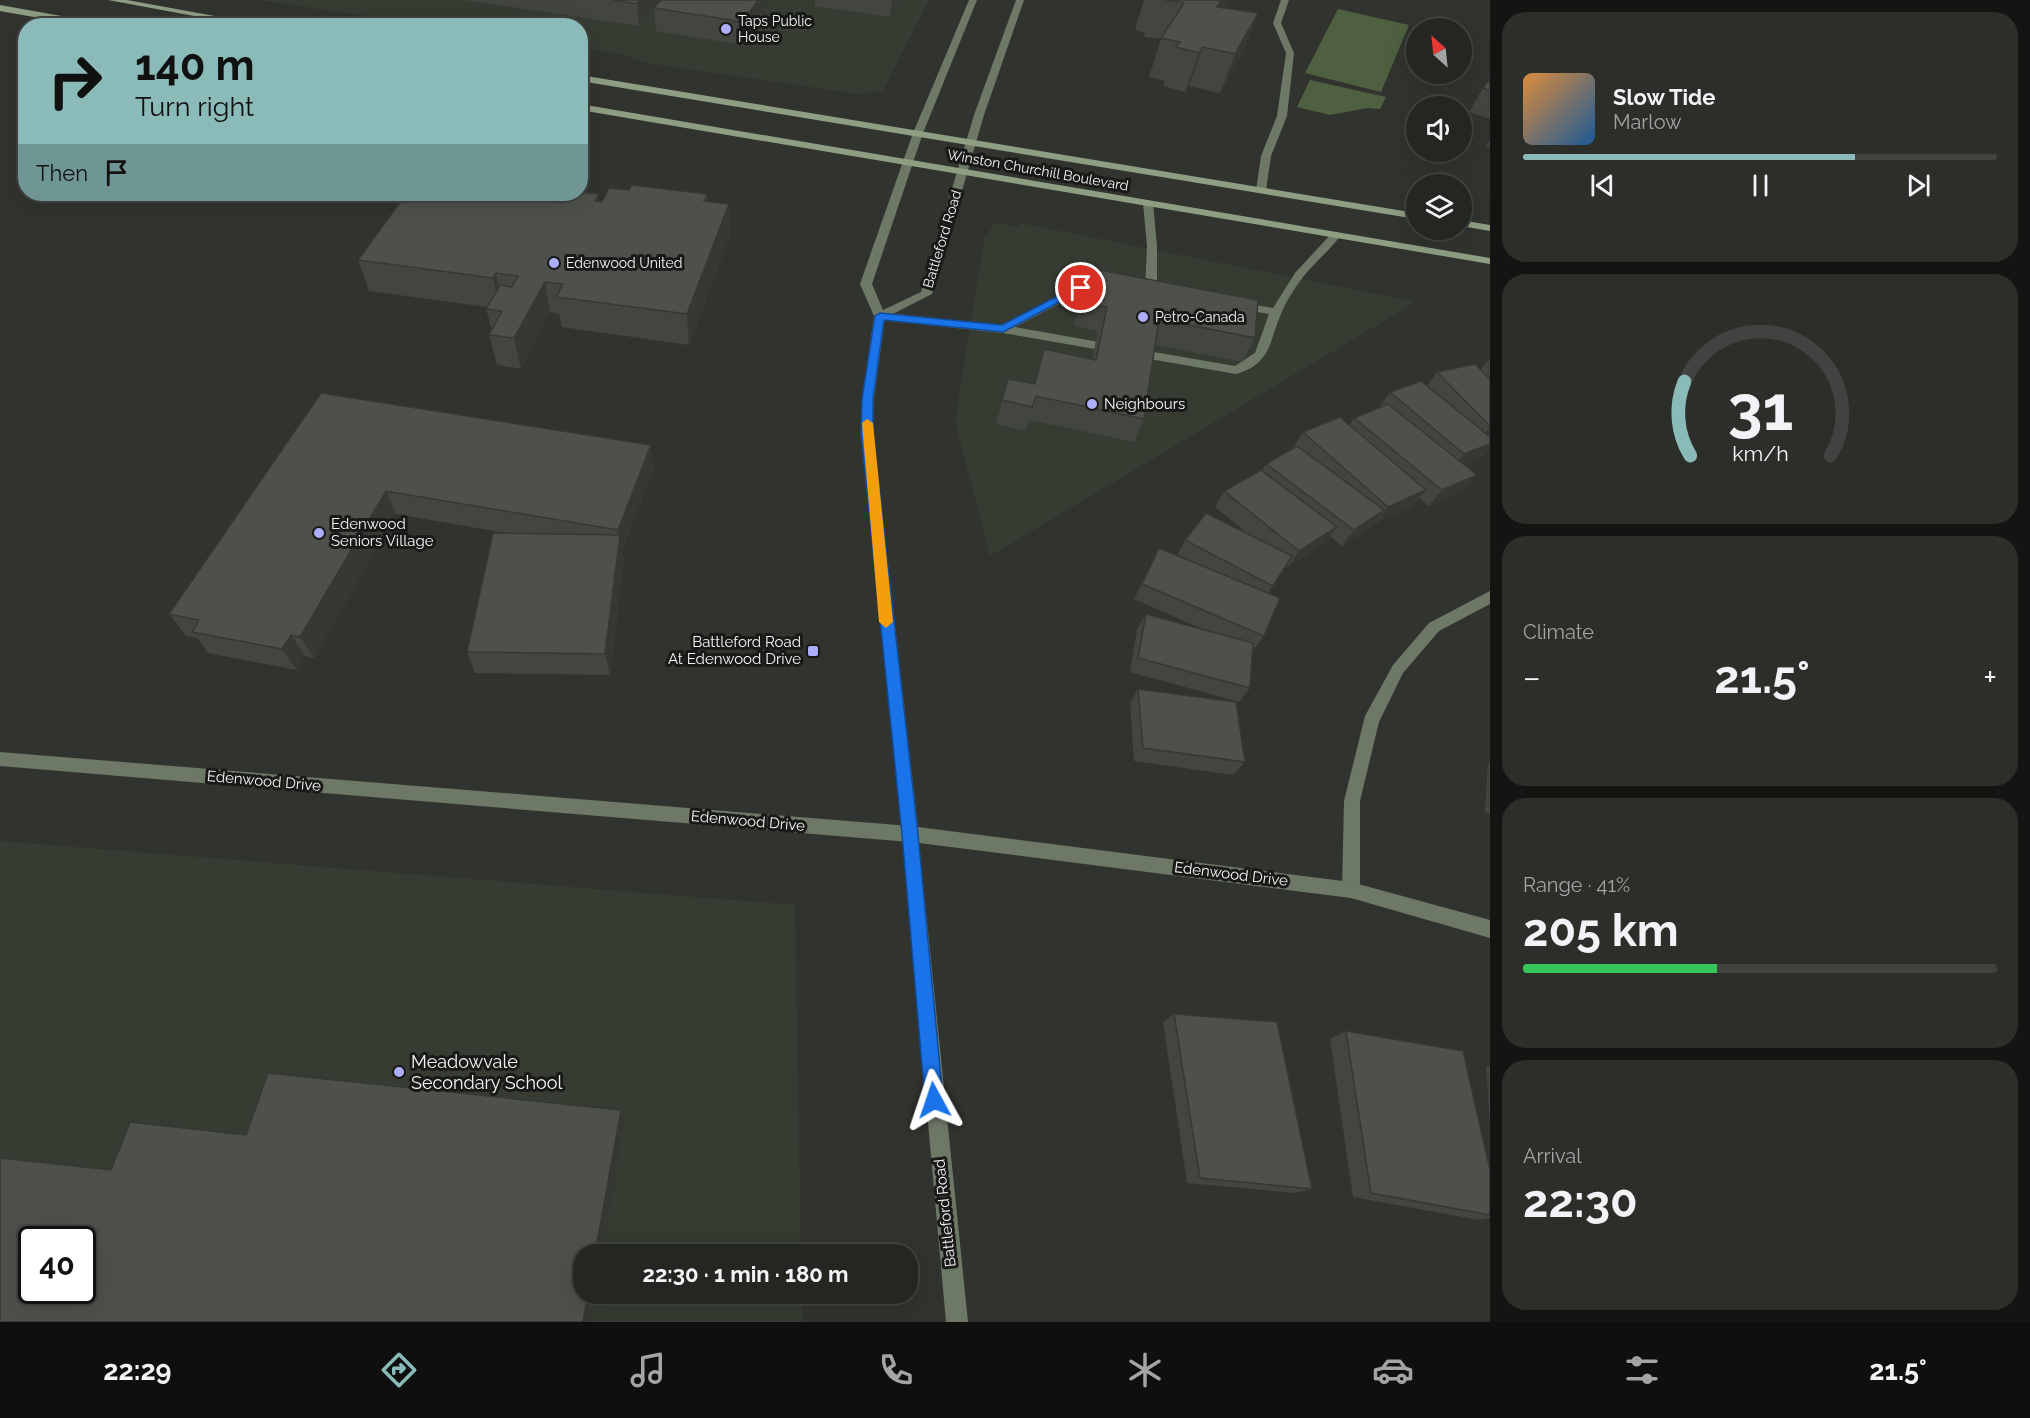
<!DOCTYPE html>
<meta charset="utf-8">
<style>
body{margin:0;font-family:Raleway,sans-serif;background:#2c2e2a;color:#f1f3f6;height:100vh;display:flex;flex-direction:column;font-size:22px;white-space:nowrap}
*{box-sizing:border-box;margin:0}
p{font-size:20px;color:#a3a5a5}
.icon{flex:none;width:33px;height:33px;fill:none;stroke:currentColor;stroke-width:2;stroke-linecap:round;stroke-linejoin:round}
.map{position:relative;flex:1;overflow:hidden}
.side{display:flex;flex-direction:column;gap:12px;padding:12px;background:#141513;width:540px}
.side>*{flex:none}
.guide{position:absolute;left:18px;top:18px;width:570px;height:183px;border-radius:24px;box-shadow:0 6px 24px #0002,0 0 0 2px #414340;background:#8bbbb9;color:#111;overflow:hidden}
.needle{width:39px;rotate:333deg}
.buttons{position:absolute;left:1406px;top:18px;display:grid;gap:12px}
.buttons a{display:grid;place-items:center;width:66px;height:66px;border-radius:50%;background:#242622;box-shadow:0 6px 24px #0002,0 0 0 2px #414340;font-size:30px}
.speed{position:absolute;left:18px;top:1226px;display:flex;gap:12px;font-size:30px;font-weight:700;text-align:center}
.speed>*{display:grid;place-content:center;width:78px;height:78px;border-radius:50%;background:#242622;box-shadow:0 6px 24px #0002,0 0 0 2px #414340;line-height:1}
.speed .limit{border:3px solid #111;border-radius:9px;background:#fff;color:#111}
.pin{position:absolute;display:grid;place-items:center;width:51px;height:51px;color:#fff;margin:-26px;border:3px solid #fff;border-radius:50%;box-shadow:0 2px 6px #0007}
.me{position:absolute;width:66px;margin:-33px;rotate:355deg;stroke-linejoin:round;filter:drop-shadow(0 0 4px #0008)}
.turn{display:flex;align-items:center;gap:21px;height:126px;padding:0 18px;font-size:27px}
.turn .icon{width:78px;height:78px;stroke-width:2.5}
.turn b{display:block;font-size:42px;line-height:51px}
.then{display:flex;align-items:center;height:57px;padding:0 18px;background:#0003;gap:12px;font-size:22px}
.big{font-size:45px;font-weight:700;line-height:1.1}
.side .card{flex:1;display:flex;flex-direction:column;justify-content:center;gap:9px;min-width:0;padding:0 21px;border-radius:24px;background:#2c2e2a}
.side .dial{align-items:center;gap:0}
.dial svg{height:156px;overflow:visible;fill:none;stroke:#414340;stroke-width:7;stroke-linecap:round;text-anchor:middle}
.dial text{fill:#f1f3f6;stroke:none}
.song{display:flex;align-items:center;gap:18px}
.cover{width:72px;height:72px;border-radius:9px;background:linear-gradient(135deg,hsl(30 70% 55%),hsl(210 70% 35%))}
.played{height:6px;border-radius:3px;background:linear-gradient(90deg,#8bbbb9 70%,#414340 70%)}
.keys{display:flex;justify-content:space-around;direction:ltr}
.heat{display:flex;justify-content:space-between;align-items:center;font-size:33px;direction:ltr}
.charge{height:9px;border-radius:4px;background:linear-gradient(90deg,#34c759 41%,#414340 0)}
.trip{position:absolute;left:573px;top:1244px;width:345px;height:60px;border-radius:24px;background:#242622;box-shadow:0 6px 24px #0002,0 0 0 2px #414340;font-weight:700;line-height:60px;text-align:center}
.menu{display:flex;height:96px;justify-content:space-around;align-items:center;background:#0e0f0e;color:#a3a5a5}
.menu .icon{width:42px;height:42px}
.menu .on{color:#8bbbb9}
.menu b{font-size:27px;color:#f1f3f6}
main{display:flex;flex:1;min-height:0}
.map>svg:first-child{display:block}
.built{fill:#363c32;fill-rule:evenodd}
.green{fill:#4e6040}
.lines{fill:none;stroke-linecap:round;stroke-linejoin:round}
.service{fill:#6e7867;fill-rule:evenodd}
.minor{fill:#6e7867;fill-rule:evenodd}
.tertiary{fill:#6e7867;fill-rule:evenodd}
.secondary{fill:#8f9e83;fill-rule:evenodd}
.wall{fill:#424540}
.shaded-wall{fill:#363834}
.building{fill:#4d504b;stroke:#363834;stroke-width:1.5;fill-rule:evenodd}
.route{fill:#1a73e8;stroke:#114b97;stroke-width:1.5}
.slow{fill:#f59e0b}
.poi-dot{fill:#acaffb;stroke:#191a18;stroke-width:2}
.labels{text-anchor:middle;stroke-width:6;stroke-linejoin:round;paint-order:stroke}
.far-poi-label{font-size:14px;fill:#f3f5f2;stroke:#191a18;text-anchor:start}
.far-street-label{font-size:14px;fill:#f3f5f2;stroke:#191a18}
.poi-label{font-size:15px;fill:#f3f5f2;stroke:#191a18;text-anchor:start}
.street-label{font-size:15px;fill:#f3f5f2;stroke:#191a18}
.near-poi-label{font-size:18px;fill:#f3f5f2;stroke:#191a18;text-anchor:start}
</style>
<main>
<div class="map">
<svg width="1490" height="1322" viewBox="0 0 1490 1322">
<rect width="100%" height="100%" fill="#30332e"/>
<!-- built -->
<g class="built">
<polygon points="256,0 929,0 883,91 858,94 647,63 620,54 581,48 580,26 427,25"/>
<polygon points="995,223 1019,227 1020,223 1416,302 990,556 955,422 984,239"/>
<path d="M 0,841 L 795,905 L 801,1254 L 584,1254 L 584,1293 L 802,1293 L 803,1322 L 0,1322 ZM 32,1239 L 82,1239 L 82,1290 L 32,1290 Z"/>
</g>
<!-- green -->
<g class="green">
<polygon points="1338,9 1409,25 1381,92 1305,73"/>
<polygon points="1310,80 1386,97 1380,109 1367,108 1330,115 1297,107"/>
</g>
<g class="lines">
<!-- service -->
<g class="service">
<polygon points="1281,0 1289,0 1281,23 1294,53 1287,116 1271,156 1266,190 1261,193 1256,190 1261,156 1277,116 1286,53 1273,23"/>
<polygon points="1148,200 1153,203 1157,246 1157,289 1151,292 1145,289 1147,246 1143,203"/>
<path d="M 1332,233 L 1341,235 C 1330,250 1315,262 1303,277 C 1295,288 1286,301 1281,314 C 1269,342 1271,364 1236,374 L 1144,358 L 1142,355 L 1148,351 L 1235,366 L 1255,353 L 1269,314 L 1235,308 L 1235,302 L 1273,308 L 1295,273 Z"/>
<polygon points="1103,283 1107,284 1107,288 1083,291 1015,327 1099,342 1101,345 1095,349 1003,333 880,320 874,316 880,312 1001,325 1077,286"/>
</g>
<!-- minor -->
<g class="minor">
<polygon points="1490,591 1490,604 1439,631 1403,673 1379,722 1360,801 1360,890 1357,896 1351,898 1345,896 1342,890 1344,801 1365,716 1393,665 1429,623"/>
<polygon points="0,752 910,826 916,829 918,834 916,839 910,842 0,766"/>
</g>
<!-- tertiary -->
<polygon class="tertiary" points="969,0 977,0 923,133 872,284 883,310 921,292 974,115 1016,0 1024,0 984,115 932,294 885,318 874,399 873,433 918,827 1351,882 1490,920 1490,938 1351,898 919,843 968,1322 946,1322 902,834 861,433 862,399 874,316 860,284 913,133"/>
<!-- secondary -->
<g class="secondary">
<polygon points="108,0 127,0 270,26 248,26"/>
<polygon points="0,5 101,23 105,26 84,26 0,11"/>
<polygon points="580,75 1416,213 1416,219 580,81"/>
<polygon points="580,104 1490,258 1490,264 580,110"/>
<polygon points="1461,220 1490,225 1490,231 1461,226"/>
</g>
</g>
<!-- wall -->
<g class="wall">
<polygon points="464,0 660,0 639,26"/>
<polygon points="815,0 900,0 890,17 815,6"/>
<polygon points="1144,0 1228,0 1225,8 1258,13 1243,52 1220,93 1189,86 1185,92 1163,86 1165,81 1149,77 1161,39 1144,37 1145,33 1135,30"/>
<polygon points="654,8 766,12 743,45 656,31"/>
<polygon points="1490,79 1490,119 1469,112 1483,88"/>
<polygon points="1490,140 1490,148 1486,146"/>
<polygon points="629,190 707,194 707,202 729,204 730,235 689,345 562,327 559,314 550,312 521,369 497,365 489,335 492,330 486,309 487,307 369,291 358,260 600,201 602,202"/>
<polygon points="1089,268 1255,338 1242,362 1155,345 1144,419 1134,442 1029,420 1025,431 996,424 1008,379 1034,384 1044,349 1092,360 1098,331 1074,326 1082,292"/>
<polygon points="1490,358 1490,448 1482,458 1465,465 1464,491 1429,506 1419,498 1413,506 1376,522 1375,522 1372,526 1342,546 1330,536 1325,543 1288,567 1286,565 1268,593 1264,636 1253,651 1250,688 1239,702 1130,672 1137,629 1146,614 1207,631 1134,599 1159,548 1177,555 1185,540 1248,534 1215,507 1224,491 1262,470 1266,464 1293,448 1303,432 1349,426 1354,418 1379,408 1390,392 1427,386 1437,372 1480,370"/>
<polygon points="321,393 654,468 622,550 624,558 610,675 475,673 467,652 511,534 396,514 314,658 305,656 297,670 208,653 197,638 186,636 169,614"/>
<polygon points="1138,689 1245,762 1233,775 1134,761 1130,703"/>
<polygon points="1490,763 1490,814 1485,812 1488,764"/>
<polygon points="1174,1014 1312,1189 1295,1193 1187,1183 1163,1022"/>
<polygon points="1346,1031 1490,1170 1490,1218 1478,1220 1353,1197 1330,1039"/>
<polygon points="1490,1066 1490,1123 1486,1067"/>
</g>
<!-- shaded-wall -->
<g class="shaded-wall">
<polygon points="640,0 660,0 639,26 637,4"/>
<polygon points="758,0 766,0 766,12 743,45 743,22"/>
<polygon points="892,0 900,0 890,17"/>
<polygon points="1221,0 1228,0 1226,7 1203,45 1217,7"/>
<polygon points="1258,13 1243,52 1220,93 1235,54"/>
<polygon points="1203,47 1189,86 1185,92 1199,53"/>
<polygon points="599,194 602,224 595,201"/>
<polygon points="729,204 730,235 689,345 687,314"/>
<polygon points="496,273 503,304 500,309 493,278"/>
<polygon points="545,282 550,312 521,369 514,338"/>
<polygon points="1490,427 1490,440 1477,442"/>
<polygon points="1490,444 1490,448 1482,458 1450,470 1464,454"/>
<polygon points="651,445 654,468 622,550 624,558 610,675 605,654 619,541 618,530"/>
<polygon points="1477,475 1464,491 1429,506 1442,490"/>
<polygon points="1426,490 1413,506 1376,522 1388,507"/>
<polygon points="386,491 396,514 314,658 300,637"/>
<polygon points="1384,510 1372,526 1342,546 1354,530"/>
<polygon points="1337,527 1325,543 1288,567 1299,551"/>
<polygon points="291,635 305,656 297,670 282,649"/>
<polygon points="621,1110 625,1119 602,1254 595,1254"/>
<polygon points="588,1293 596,1293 591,1322 583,1322"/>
</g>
<!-- building -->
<g class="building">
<polygon points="613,0 640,0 637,4"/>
<polygon points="661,0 758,0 743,22 654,8"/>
<polygon points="1165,0 1221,0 1217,7 1258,13 1235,54 1203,47 1199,53 1176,47 1180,42 1161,38 1184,3"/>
<polygon points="1490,79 1490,91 1483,88"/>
<polygon points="632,185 707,194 704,201 729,204 687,314 556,297 563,284 545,282 514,338 489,335 502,311 486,309 500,285 512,287 518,276 496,273 493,278 358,260 406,194 580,194 580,192 599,194 595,201 602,202 609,188 629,190"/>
<polygon points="1089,268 1258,300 1255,338 1159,319 1144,419 1036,396 1032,407 1002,400 1008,379 1035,384 1044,349 1096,360 1107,307 1081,302"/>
<polygon points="1475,364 1490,379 1490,426 1437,372"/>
<polygon points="1421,381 1490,437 1490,444 1464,454 1390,392"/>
<polygon points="321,393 651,445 618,530 386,491 300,637 291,635 282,649 192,632 199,620 169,614"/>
<polygon points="1388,404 1477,475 1442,490 1354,418"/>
<polygon points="1340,417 1426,490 1388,507 1303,432"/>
<polygon points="1297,446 1384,510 1354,530 1266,464"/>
<polygon points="1261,470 1337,527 1299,551 1224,491"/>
<polygon points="1206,513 1292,556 1273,586 1185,540"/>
<polygon points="493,533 620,535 605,654 467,652"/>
<polygon points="1159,548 1280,598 1264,636 1142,584"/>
<polygon points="1146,614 1253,643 1250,688 1138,658"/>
<polygon points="1138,689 1236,702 1245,762 1143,748"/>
<polygon points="1174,1014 1277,1022 1312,1189 1200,1178"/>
<polygon points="1346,1031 1463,1051 1490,1170 1490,1215 1371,1193"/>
<path d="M 268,1073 L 621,1110 L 595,1254 L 584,1254 L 584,1293 L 588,1293 L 583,1322 L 0,1322 L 0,1158 L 111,1170 L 130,1122 L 246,1135 ZM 32,1239 L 82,1239 L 82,1290 L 32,1290 Z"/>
</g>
<!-- route -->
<polygon class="route" points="1077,286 1086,288 1003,332 884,320 873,399 873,433 918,834 943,1100 941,1107 934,1109 928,1107 925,1100 902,834 861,433 862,399 875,316 880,313 1002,325"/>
<!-- slow -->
<polygon class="slow" points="867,419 873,423 893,622 886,628 879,622 862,423"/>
<!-- markers -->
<g class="poi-dot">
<circle cx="726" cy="29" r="6"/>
<circle cx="554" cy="263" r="6"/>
<circle cx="1143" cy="317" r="6"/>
<circle cx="1092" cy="404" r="6"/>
<circle cx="319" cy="533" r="6"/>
<rect x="807" y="645" width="12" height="12" rx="3"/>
<circle cx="399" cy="1072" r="6"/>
</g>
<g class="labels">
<!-- far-poi labels -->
<g class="far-poi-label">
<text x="738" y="26">Taps Public<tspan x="738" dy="16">House</tspan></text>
<text x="566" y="268">Edenwood United</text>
<text x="1155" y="322">Petro-Canada</text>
</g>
<!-- far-street labels -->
<g class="far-street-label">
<text transform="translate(1038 170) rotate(10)" y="5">Winston Churchill Boulevard</text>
<text transform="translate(942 239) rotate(-73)" y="5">Battleford Road</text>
</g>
<!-- poi labels -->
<g class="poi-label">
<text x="1104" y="409">Neighbours</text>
<text x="331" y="529">Edenwood<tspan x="331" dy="17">Seniors Village</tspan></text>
<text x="801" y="647" text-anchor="end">Battleford Road<tspan x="801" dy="17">At Edenwood Drive</tspan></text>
</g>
<!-- street labels -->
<g class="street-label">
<text transform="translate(264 781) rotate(5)" y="5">Edenwood Drive</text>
<text transform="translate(748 821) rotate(5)" y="5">Edenwood Drive</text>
<text transform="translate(1231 874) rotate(7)" y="5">Edenwood Drive</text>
<text transform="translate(945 1213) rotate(-96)" y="5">Battleford Road</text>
</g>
<!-- near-poi labels -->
<g class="near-poi-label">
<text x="411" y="1068">Meadowvale<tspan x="411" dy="21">Secondary School</tspan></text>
</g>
</g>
</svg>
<div class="buttons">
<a><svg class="needle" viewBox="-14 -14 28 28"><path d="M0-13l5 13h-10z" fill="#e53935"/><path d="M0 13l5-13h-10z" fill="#a3a5a5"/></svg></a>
<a><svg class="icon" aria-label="sound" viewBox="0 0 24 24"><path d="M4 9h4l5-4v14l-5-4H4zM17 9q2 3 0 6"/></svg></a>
<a><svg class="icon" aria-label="layers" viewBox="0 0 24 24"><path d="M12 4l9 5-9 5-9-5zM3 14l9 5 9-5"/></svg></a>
</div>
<div class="speed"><div class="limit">40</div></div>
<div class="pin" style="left:1081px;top:288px;background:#d93025"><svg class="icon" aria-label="arrive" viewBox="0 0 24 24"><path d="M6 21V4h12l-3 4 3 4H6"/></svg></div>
<svg class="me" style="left:934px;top:1100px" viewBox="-20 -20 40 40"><path d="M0-17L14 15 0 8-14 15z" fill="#1a73e8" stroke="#fff" stroke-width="4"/></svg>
<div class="trip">22:30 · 1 min · 180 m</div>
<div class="guide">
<div class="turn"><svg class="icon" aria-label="right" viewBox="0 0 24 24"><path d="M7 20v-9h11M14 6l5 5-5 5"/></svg><div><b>140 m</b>Turn right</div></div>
<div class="then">Then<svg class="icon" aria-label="arrive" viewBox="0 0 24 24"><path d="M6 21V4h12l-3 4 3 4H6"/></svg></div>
</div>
</div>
<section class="side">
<div class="card">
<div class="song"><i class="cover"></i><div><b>Slow Tide</b><p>Marlow</p></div></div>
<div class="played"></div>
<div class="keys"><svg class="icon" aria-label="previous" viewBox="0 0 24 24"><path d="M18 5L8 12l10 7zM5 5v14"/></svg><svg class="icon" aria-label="pause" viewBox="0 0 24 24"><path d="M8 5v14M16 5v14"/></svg><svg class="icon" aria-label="next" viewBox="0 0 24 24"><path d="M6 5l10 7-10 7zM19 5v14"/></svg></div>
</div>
<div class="card dial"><svg viewBox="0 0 100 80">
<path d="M14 69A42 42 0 1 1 86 69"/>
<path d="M14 69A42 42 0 0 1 11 31" stroke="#8bbbb9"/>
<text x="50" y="56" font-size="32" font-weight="700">31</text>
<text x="50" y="72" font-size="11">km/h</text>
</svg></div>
<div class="card"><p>Climate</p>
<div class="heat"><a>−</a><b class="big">21.5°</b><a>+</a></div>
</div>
<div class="card"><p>Range · 41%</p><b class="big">205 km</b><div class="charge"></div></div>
<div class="card"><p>Arrival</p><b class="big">22:30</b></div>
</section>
</main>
<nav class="menu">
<b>22:29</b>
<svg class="icon on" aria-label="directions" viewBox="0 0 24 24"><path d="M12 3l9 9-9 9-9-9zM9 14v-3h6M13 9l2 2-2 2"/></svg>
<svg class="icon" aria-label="music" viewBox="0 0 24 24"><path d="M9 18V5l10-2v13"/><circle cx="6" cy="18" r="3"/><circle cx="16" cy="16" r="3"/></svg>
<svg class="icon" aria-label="phone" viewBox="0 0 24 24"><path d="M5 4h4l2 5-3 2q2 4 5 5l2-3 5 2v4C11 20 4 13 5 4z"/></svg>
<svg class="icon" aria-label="climate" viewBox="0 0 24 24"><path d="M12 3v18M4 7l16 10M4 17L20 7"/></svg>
<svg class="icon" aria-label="car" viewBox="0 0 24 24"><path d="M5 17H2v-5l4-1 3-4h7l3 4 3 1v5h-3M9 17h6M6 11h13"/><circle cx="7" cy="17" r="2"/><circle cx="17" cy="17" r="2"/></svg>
<svg class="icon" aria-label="filters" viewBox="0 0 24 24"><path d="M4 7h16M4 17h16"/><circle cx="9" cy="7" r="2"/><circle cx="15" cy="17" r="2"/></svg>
<b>21.5°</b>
</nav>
